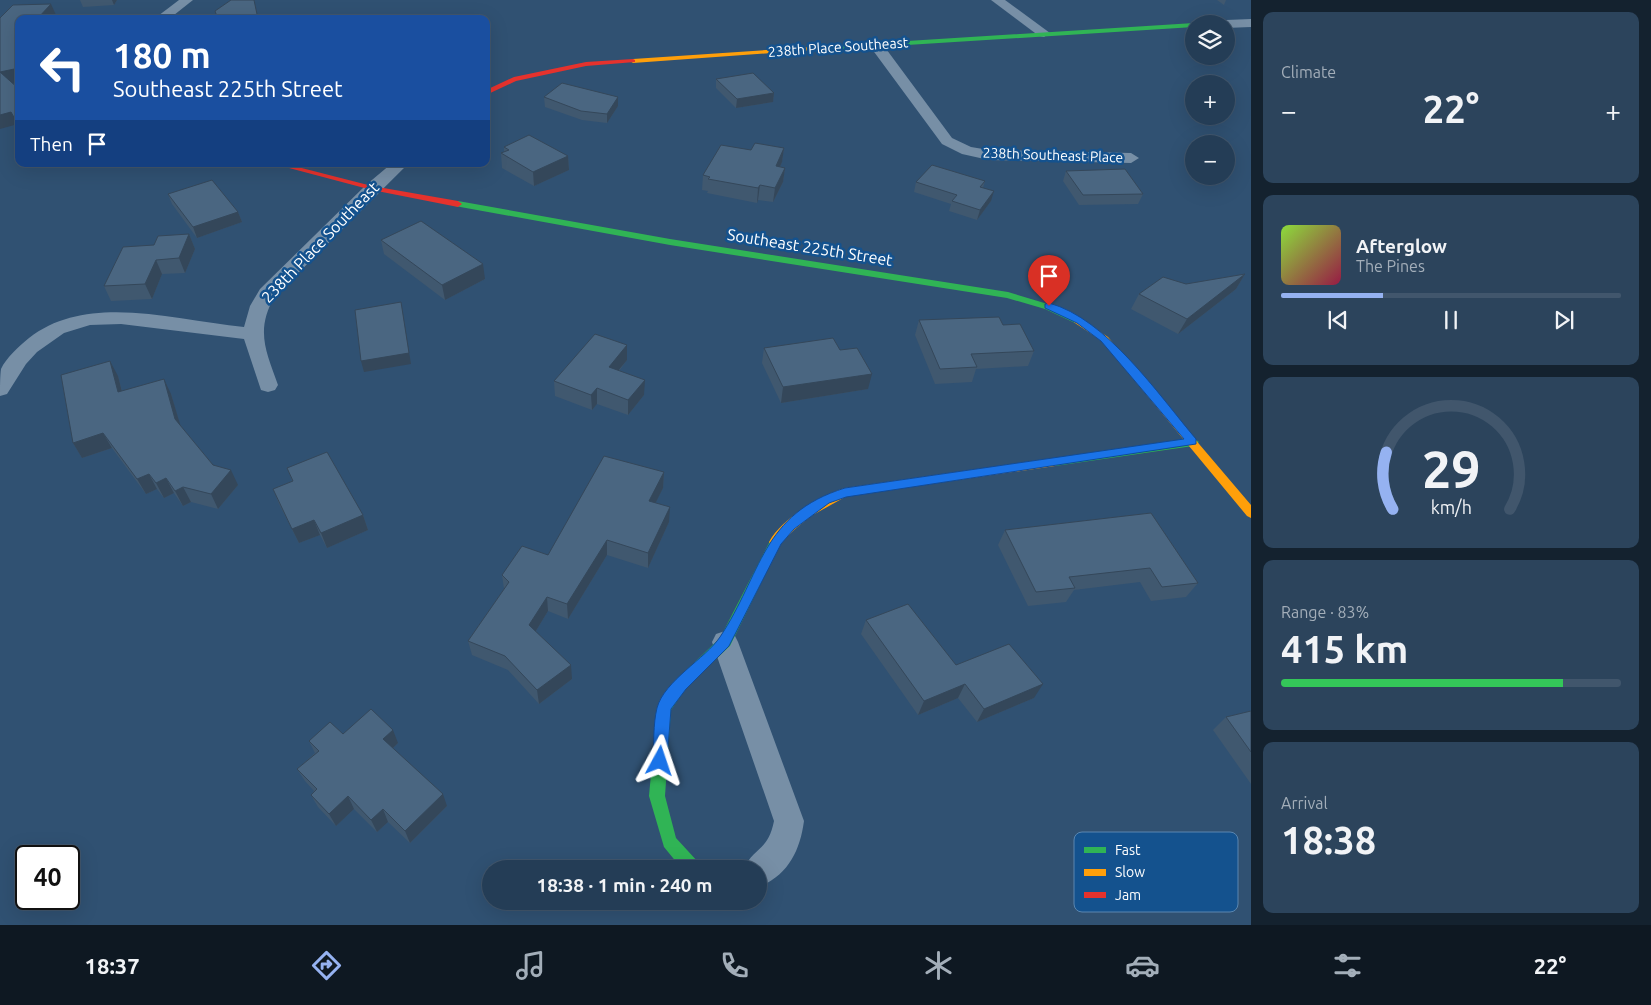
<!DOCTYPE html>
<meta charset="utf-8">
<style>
body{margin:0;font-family:Ubuntu,sans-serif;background:#2c445c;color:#f1f3f6;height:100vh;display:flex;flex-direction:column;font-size:19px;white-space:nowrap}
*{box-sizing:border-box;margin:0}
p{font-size:16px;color:#a3aeb9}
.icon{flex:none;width:28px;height:28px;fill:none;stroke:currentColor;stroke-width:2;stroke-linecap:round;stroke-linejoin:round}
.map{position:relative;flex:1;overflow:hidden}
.sheet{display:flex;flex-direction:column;gap:12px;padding:12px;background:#14222f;width:400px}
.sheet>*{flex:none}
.banner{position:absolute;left:15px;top:15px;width:475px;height:152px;border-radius:10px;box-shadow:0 5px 20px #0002,0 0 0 1px #41566c;background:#1a4fa0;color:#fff;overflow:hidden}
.fabs{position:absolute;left:1185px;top:15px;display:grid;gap:10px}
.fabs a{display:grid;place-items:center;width:50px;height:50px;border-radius:50%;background:#243d56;box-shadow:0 5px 20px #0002,0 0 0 1px #41566c;font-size:25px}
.speed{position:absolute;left:15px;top:845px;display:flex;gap:10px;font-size:25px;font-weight:700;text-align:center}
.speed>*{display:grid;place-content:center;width:65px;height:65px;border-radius:50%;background:#243d56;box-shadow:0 5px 20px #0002,0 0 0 1px #41566c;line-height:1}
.speed .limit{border:2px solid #111;border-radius:8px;background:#fff;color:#111}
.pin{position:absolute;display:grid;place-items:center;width:42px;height:42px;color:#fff;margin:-51px -21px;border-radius:50% 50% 50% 0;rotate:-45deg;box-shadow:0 0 5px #0007}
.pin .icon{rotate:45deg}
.me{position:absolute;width:55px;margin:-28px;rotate:5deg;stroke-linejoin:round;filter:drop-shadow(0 0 4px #0008)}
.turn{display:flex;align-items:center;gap:18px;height:105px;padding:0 15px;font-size:22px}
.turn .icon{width:65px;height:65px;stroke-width:2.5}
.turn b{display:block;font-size:35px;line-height:42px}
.then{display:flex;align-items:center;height:48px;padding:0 15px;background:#0003;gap:10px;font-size:19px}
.big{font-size:38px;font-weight:700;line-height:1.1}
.sheet .tile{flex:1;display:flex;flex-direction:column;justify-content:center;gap:8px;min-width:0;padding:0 18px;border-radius:10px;background:#2c445c}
.sheet .dial{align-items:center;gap:0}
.dial svg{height:130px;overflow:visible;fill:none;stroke:#41566c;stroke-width:7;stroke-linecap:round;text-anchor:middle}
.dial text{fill:#f1f3f6;stroke:none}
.song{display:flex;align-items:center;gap:15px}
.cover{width:60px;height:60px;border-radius:8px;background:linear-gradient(135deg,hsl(90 70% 55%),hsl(340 70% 35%))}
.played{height:5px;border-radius:2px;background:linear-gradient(90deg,#95b2f1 30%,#41566c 30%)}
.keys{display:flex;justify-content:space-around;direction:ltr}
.heat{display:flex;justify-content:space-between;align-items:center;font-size:28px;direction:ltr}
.charge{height:8px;border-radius:4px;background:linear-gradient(90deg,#34c759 83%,#41566c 0)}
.trip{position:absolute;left:482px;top:860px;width:285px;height:50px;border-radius:25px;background:#243d56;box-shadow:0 5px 20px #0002,0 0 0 1px #41566c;font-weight:700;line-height:50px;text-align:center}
.tabs{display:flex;height:80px;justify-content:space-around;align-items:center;background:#0e1822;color:#a3aeb9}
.tabs .icon{width:35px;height:35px}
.tabs .current{color:#95b2f1}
.tabs b{font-size:22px;color:#f1f3f6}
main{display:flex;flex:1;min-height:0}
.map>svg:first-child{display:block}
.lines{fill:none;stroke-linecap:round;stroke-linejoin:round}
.street{fill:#778fa6;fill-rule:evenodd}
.fast{fill:#30b455;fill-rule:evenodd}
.slow{fill:#ff9f0a;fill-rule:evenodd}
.jam{fill:#e5322d;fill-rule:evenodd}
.wall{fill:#40586f}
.shaded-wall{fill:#34475a}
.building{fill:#4a6681;stroke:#34475a}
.route{fill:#1a73e8;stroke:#114b97}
.labels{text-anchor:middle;stroke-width:5;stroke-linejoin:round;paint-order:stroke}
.far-street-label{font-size:14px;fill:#fff;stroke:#14528e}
.street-label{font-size:16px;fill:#fff;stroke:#14528e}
.key{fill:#14528e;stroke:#5a86b0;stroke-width:1}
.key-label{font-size:14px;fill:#fff}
</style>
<main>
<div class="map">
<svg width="1251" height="925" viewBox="0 0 1251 925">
<rect width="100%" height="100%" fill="#305172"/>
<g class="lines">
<!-- street -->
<g class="street">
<polygon points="179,0 193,0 169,19 154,19"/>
<polygon points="991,0 1005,0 1050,33 1044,37 1039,36"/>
<polygon points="1251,19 1251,27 1226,28 1226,24 1220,24 1226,20"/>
<polygon points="876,41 881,42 952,138 971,147 989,150 1131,153 1139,158 1131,163 989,160 962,154 942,144 869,45"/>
<path d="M 391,164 L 408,164 L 275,296 C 255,330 266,351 278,385 L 275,390 L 268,392 L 261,390 L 244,339 L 121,324 L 90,325 L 64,333 L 37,352 L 26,364 L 7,394 L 0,396 C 0,388 0,376 1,369 C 6,358 19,346 29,338 C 87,292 175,320 244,327 L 250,306 L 260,289 L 366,185 Z"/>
<path d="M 725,631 L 734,634 L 738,642 L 804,821 C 800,851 788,875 759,887 L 759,869 L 744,869 C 753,847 768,852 774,821 L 712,642 L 716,634 Z"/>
</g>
<!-- fast -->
<g class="fast">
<polygon points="1194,23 1196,24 1194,24 1194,27 812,51 809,49 812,47"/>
<polygon points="458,201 670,239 1008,292 1051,305 1083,321 1081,323 1075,323 1045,309 1007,298 670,245 455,206 455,202"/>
<polygon points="1193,438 1199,442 1193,446 1055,466 1049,462 1055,458"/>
<polygon points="775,537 779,539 781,542 730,646 686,688 671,710 665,796 676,838 699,863 701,869 682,869 664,847 649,796 657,708 676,680 720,638 771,539"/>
</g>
<!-- slow -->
<g class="slow">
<polygon points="812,47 814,48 814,50 633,63 630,61 633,59"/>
<polygon points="1078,318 1108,337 1251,505 1251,518 1247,516 1102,341 1075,323 1073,321 1075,319"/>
<path d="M 1055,458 L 1061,462 L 1055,466 L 847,496 L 811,516 L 794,530 L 779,545 L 771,545 L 769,542 C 781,519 821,495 845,488 Z"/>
</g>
<!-- jam -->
<g class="jam">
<polygon points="633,59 635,60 635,62 586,66 516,81 486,95 486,90 514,77 586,62"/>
<polygon points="274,164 286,164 372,186 458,201 462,204 458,207 372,190"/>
</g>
</g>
<!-- wall -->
<g class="wall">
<polygon points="80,0 117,0 114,5 83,7"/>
<polygon points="1217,0 1226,0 1224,5"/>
<polygon points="716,79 774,93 773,102 736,108 716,88"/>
<polygon points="544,97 618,106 607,123 582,120 545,107"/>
<polygon points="504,147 568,156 569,170 534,186 502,168 501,153 504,152"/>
<polygon points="784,148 782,162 780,167 785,168 783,182 773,202 758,200 757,203 707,193 708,191 702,190 703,175 751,150"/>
<polygon points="1066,171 1143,194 1138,204 1079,205 1063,181"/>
<polygon points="985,181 983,188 991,201 977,220 949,211 951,204 914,192 916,182"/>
<polygon points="168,194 238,212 242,222 197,238 172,204"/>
<polygon points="189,234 195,249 185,273 162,274 152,299 111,301 104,286 154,245"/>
<polygon points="381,240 485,279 445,300 384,254"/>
<polygon points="1245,274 1236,289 1178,334 1131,309 1139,294"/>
<polygon points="919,320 1003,325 1034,351 1028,366 976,369 972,382 935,384 915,335"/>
<polygon points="764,348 868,389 781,403 762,363"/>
<polygon points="627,360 619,371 644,395 628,415 597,404 592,410 555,396 554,381"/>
<polygon points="118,376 122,391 171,394 180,425 213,465 238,485 218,509 191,502 183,506 174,493 164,498 157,489 146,494 112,448 82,458 73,443"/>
<polygon points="287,468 363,515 368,530 327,548 320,535 299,543 279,504 273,489 292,481"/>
<polygon points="664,472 663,488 655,503 669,522 648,568 607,555 568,619 548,611 536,631 572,679 539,704 508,670 472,655 468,641 504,589 502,575 548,555"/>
<polygon points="1151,513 1198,583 1186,597 1151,601 1140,582 1074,590 1066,602 1028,606 998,545 1005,530"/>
<polygon points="866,620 956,665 1034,698 977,722 958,698 918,715 861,634"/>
<polygon points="1251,711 1251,784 1213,730 1226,717"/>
<polygon points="343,734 398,743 393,748 447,806 410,843 388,822 377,832 354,809 336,826 318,807 311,795 314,791 305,781 297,769 315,753 309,741"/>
</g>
<!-- shaded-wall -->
<g class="shaded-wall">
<polygon points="112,0 117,0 114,5"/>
<polygon points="51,4 56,15 53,19 37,19"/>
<polygon points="19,68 19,82 6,85 0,72"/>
<polygon points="774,93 773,102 736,108 737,99"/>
<polygon points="618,97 618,106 607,123 607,114"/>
<polygon points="11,112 18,124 0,129 0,115"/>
<polygon points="784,148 782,162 774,180 776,166"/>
<polygon points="568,156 569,170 534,186 533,172"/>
<polygon points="785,168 783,182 773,202 775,188"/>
<polygon points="760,185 758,200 757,203 758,188"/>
<polygon points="994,191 991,201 977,220 980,210"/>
<polygon points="238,212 242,222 197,238 193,227"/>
<polygon points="189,234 195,249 185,273 179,258"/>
<polygon points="156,260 162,274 152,299 145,284"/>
<polygon points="483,264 485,279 445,300 442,285"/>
<polygon points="1245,274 1236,289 1178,334 1187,319"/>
<polygon points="401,302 411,364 364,372 361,361"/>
<polygon points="627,345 627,360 609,382 609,367"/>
<polygon points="110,361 118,376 126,408 118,392"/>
<polygon points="872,374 868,389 781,403 783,387"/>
<polygon points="164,379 171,394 183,434 175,419"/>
<polygon points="645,380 644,395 628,415 628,400"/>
<polygon points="597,388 597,404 592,410 591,395"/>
<polygon points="103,433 112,448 82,458 73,443"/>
<polygon points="231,470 238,485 218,509 211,494"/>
<polygon points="664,472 663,488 649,516 649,501"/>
<polygon points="149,474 157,489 146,494 137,479"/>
<polygon points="166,478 174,493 164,498 156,483"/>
<polygon points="183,487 191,502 183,506 175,491"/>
<polygon points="670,507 669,522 648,568 648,553"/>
<polygon points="363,515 368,530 327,548 321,533"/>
<polygon points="314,520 320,535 299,543 292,529"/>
<polygon points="607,540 607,555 568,619 567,604"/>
<polygon points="547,597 548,611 531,639 529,625"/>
<polygon points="571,665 572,679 539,704 537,690"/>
<polygon points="965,684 958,698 918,715 924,701"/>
<polygon points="1043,684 1034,698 977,722 984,709"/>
<polygon points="393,730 398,743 389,752 383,739"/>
<polygon points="443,794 447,806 410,843 405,831"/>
<polygon points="348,796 354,809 336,826 329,814"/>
<polygon points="383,809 388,822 377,832 371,820"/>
</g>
<!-- building -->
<g class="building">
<polygon points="231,0 254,0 258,19 218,19 215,11"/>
<polygon points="51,4 37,19 19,19 19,68 0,72 19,89 19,126 11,112 0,115 0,18 13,5"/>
<polygon points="753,73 774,93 737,99 716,79"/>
<polygon points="562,83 618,97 607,114 581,111 544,97"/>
<polygon points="529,135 568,156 533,172 501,153 509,150 504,147"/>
<polygon points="755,143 784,148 776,166 785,168 775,188 760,185 758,188 708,179 710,177 703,175 721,145 751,150"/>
<polygon points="932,165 985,181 980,187 994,191 980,210 952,201 957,195 916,182"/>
<polygon points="1125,169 1143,194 1083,195 1066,171"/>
<polygon points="212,180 238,212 193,227 168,194"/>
<polygon points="421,221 483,264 442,285 381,240"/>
<polygon points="189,234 179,258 156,260 145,284 104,286 123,247 154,245 158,236"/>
<polygon points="1245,274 1187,319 1139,294 1163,277 1186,284"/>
<polygon points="401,302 409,353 361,361 355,310"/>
<polygon points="999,317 1003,325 1020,324 1034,351 971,354 977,367 940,369 919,320"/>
<polygon points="595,334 627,345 609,367 645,380 628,400 597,388 591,395 554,381"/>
<polygon points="833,338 840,350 857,348 872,374 783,387 764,348"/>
<polygon points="110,361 118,392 164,379 175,419 213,465 231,470 211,494 183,487 175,491 166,478 156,483 149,474 137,479 103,433 73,443 61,375"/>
<polygon points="327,452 363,515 321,533 314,520 292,529 273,489 293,481 287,468"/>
<polygon points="604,456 664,472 649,501 670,507 648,553 607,540 567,604 547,597 529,625 571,665 537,690 505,656 468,641 509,582 502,575 522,546 548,555"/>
<polygon points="1151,513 1198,583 1162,587 1150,568 1069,577 1075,588 1036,592 1005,530"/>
<polygon points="908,604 956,665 1009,644 1043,684 984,709 965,684 924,701 866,620"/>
<polygon points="371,709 393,730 383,739 443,794 405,831 383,809 371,820 348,796 329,814 311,795 317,789 297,769 319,751 309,741 330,722 343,734"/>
<polygon points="1251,711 1251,752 1226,717"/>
</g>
<!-- route -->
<path class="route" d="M 1049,303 C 1107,319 1158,394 1196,439 L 1196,444 L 846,497 L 829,503 L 794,529 L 781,544 L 729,646 L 686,689 L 671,709 L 667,761 L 665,766 L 660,768 L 655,766 L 653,761 C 654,744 653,724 657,708 C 664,681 706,658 720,637 C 762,574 761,514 845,488 L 1184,439 L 1101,341 L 1077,323 L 1045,308 L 1045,304 Z"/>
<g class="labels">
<!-- far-street labels -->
<g class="far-street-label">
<text transform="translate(838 47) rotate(-4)" y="5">238th Place Southeast</text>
<text transform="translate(1053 155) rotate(2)" y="5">238th Southeast Place</text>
</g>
<!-- street labels -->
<g class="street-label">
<text transform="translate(320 242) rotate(-46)" y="6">238th Place Southeast</text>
<text transform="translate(810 247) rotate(9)" y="6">Southeast 225th Street</text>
</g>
</g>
<!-- legend -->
<rect x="1074" y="832" width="164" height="80" rx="8" class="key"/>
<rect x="1084" y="847" width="22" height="6" fill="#30b455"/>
<rect x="1084" y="869" width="22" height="7" fill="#ff9f0a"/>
<rect x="1084" y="892" width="22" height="6" fill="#e5322d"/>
<g class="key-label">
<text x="1115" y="855">Fast</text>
<text x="1115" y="877">Slow</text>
<text x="1115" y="900">Jam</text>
</g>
</svg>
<div class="fabs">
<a><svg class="icon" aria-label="layers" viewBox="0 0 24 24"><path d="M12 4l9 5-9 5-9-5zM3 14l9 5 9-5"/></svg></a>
<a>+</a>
<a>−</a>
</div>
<div class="speed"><div class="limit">40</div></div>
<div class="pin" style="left:1049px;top:306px;background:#d93025"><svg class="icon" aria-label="arrive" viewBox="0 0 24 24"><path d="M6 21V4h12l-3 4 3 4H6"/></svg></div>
<svg class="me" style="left:660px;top:761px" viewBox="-20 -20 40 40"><path d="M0-17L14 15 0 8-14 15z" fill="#1a73e8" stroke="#fff" stroke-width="4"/></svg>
<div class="trip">18:38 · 1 min · 240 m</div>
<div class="banner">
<div class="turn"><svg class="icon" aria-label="left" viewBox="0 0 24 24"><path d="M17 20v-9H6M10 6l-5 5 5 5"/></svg><div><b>180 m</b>Southeast 225th Street</div></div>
<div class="then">Then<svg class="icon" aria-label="arrive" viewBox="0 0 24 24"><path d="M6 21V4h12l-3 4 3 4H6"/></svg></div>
</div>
</div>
<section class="sheet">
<div class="tile"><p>Climate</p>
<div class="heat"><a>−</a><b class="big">22°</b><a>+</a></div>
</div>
<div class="tile">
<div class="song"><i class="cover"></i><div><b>Afterglow</b><p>The Pines</p></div></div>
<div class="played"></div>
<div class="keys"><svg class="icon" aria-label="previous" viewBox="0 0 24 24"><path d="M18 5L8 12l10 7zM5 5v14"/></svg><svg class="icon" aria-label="pause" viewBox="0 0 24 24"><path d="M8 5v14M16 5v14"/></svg><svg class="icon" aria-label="next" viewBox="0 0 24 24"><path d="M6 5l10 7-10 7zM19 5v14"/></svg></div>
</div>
<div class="tile dial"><svg viewBox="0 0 100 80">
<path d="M14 69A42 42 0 1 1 86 69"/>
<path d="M14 69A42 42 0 0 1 10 34" stroke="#95b2f1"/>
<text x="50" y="56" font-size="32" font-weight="700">29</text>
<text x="50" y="72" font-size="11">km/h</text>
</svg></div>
<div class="tile"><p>Range · 83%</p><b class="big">415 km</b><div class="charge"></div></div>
<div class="tile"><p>Arrival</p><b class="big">18:38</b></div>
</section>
</main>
<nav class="tabs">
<b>18:37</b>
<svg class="icon current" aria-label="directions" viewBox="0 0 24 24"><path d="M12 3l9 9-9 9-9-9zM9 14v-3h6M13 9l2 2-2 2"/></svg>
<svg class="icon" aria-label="music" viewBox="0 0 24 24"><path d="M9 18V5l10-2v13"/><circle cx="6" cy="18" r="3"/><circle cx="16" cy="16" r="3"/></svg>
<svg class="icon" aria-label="phone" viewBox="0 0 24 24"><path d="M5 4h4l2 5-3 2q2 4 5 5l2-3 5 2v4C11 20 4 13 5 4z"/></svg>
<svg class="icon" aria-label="climate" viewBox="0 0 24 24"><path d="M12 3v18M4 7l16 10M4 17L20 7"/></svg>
<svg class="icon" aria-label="car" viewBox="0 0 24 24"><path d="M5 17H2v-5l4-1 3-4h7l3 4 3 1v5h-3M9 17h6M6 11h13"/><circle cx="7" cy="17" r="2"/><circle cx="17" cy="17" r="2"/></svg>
<svg class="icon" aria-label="filters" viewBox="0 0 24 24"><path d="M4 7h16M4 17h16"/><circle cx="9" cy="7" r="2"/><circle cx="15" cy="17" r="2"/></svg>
<b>22°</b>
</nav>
